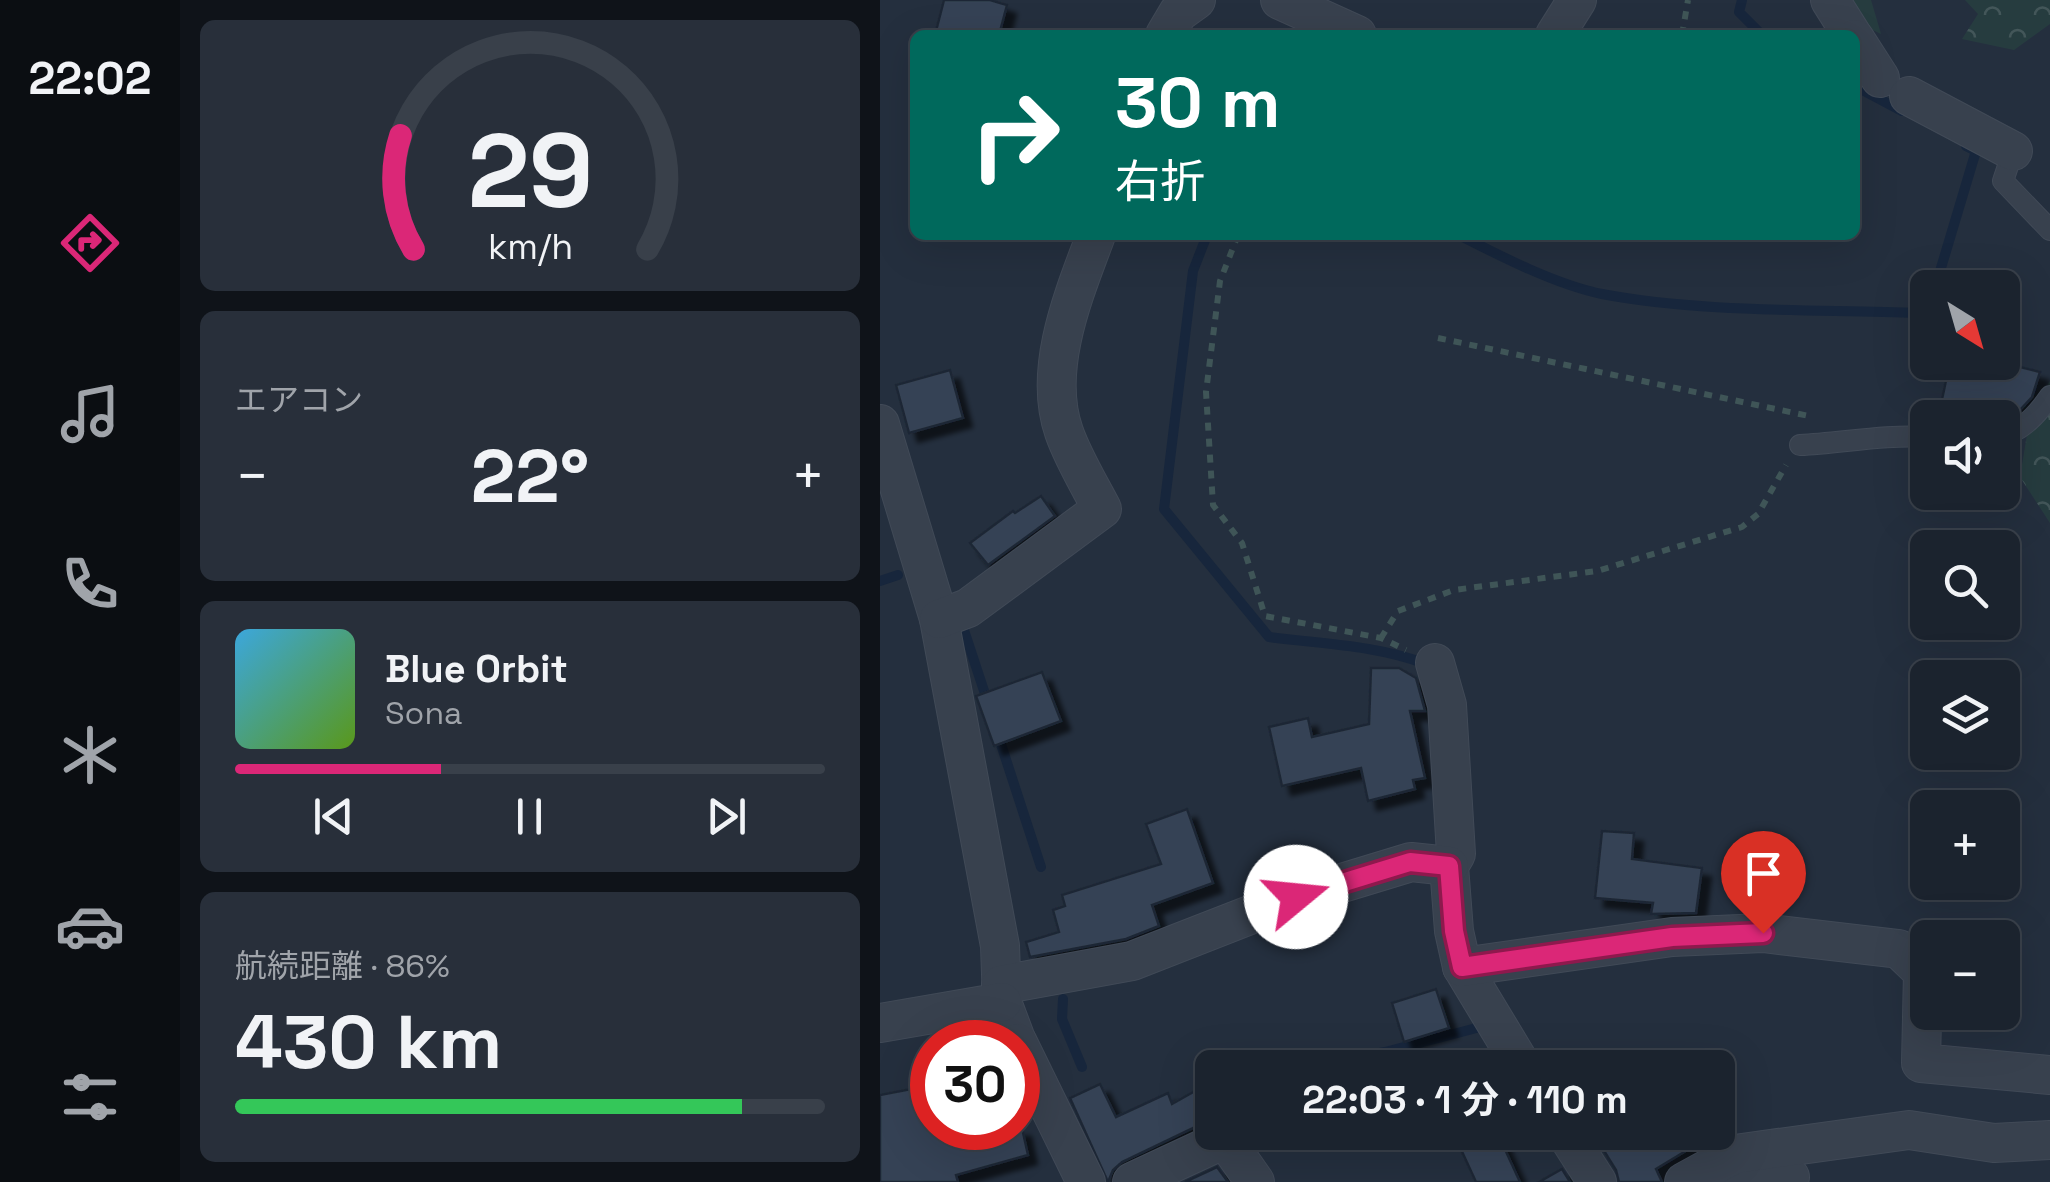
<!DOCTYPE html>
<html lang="ja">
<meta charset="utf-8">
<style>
body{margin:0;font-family:"Space Grotesk","Noto Sans JP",sans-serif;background:#282f3a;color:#f1f3f6;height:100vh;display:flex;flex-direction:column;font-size:38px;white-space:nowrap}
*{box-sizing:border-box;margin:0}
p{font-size:32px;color:#a0a4aa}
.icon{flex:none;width:55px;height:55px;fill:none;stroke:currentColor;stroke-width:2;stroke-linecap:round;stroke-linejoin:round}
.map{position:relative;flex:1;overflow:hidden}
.drawer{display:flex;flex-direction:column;gap:20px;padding:20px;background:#0f1319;width:700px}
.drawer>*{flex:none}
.guide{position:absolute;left:30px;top:30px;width:950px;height:210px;border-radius:15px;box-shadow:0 10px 40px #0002,0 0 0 2px #39404a;background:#00695c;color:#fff;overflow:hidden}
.needle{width:65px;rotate:143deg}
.tools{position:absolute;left:1030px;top:270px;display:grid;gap:20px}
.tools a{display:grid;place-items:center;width:110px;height:110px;border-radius:15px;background:#1b232e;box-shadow:0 10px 40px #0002,0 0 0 2px #39404a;font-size:50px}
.speed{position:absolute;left:30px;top:1020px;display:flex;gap:20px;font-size:50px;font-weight:700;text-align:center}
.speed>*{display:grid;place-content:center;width:130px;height:130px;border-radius:50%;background:#1b232e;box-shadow:0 10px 40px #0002,0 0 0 2px #39404a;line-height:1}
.speed .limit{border:15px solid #d22;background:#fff;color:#111}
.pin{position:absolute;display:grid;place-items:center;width:85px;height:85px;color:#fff;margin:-102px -42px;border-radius:50% 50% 50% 0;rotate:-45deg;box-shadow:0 0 10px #0007}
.pin .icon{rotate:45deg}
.me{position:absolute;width:110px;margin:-55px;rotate:73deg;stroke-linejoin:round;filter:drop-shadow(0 0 8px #0008)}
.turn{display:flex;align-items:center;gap:35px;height:210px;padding:0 40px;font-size:45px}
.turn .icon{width:130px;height:130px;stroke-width:2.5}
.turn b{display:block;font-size:70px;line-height:85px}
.big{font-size:75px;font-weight:700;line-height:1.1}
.drawer .widget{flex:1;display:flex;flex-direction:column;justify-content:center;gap:15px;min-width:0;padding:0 35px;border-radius:15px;background:#282f3a}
.drawer .dial{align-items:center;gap:0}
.dial svg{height:260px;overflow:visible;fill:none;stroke:#39404a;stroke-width:7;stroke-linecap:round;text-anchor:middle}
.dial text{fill:#f1f3f6;stroke:none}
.song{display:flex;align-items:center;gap:30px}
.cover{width:120px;height:120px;border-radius:15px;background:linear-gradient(135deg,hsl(200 70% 55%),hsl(90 70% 35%))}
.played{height:10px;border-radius:5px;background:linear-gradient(90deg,#db2777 35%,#39404a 35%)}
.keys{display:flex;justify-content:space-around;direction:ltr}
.heat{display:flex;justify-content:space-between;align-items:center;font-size:55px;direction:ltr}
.charge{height:15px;border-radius:8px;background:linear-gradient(90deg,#34c759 86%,#39404a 0)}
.trip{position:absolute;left:315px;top:1050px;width:540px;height:100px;border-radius:15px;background:#1b232e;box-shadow:0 10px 40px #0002,0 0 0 2px #39404a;font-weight:700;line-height:100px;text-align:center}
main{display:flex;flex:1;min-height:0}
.tabs{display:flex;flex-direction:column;width:180px;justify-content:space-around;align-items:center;background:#0b0e12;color:#a0a4aa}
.tabs .icon{width:70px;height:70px}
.tabs .selected{color:#db2777}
.tabs b{font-size:45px;color:#f1f3f6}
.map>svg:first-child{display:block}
.forest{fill:url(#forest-crowns)}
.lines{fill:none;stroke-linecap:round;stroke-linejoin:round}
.stream{stroke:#17263c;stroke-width:10}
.building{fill:#364354;stroke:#1f2835;stroke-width:2.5;filter:url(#shadow)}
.lane-casing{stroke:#414a57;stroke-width:22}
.street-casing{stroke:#414a57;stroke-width:40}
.path{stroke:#3f5557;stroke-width:6;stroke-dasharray:8 8;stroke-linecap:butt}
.lane{stroke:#38414e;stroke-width:20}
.street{stroke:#38414e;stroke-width:38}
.route-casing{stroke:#8e194d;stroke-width:25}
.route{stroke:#db2777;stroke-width:18}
</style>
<main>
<nav class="tabs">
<b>22:02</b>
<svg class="icon selected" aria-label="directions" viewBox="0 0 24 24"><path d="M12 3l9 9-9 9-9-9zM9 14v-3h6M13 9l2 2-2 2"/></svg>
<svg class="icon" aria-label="music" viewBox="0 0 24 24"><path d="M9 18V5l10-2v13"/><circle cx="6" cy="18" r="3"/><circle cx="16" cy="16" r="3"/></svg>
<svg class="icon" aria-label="phone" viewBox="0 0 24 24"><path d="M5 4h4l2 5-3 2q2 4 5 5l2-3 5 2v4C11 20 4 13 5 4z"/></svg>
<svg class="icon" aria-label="climate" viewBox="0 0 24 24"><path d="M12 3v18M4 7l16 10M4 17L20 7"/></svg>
<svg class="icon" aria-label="car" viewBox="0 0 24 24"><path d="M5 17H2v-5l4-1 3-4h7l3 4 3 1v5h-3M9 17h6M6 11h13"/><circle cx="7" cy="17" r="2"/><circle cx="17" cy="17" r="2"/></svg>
<svg class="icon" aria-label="filters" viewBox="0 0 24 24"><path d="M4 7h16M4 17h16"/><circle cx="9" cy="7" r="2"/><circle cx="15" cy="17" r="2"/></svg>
</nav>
<section class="drawer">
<div class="widget dial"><svg viewBox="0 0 100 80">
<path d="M14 69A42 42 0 1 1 86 69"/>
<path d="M14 69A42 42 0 0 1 10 34" stroke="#db2777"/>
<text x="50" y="56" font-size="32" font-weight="700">29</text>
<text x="50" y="72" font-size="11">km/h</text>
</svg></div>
<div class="widget"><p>エアコン</p>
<div class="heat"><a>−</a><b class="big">22°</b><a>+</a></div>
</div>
<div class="widget">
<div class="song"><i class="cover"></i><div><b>Blue Orbit</b><p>Sona</p></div></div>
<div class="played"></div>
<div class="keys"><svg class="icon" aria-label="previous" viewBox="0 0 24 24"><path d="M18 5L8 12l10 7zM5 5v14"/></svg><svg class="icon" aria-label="pause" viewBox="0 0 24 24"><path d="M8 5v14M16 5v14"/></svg><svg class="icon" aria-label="next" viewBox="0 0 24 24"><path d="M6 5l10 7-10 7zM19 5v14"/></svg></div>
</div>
<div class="widget"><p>航続距離 · 86%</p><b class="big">430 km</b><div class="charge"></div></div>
</section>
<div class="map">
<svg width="1170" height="1182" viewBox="0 0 1170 1182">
<defs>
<pattern id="forest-crowns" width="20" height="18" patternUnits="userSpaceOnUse" patternTransform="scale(2.5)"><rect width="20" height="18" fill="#263c3f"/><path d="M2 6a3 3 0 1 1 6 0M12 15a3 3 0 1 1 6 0" fill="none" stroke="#435659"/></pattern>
<filter id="shadow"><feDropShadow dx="9" dy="9" stdDeviation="2.5" flood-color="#0009"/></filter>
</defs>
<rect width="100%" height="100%" fill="#242f3e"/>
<!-- forest -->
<g class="forest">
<polygon points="939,0 991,0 1001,34 945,7"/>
<polygon points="1085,0 1170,0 1170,24 1134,50 1082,39 1098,14"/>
<polygon points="1170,381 1170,523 1140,477 1151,411"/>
</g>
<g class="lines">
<!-- stream -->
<g class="stream">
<polyline points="862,0 859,12 882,35"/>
<polyline points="975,86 1022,111"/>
<path d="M 327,235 L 313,271 L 284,509 L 389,637 C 441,644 496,645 546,664"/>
<path d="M 579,235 C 620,256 677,285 722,294 C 822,313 936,309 1038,313 L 1048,302"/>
<polyline points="1055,288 1096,151 1086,146"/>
<polyline points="0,581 18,575"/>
<polyline points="80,618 109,706"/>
<polyline points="117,732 161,867"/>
<polyline points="183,999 182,1019 202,1067"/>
<polyline points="418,1068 505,1052 604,1026 600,1022"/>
</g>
</g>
<!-- building -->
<g class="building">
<polygon points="64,0 110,0 127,5 119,35 55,35"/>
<polygon points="1070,362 1088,362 1118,370 1120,362 1160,372 1152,397 1139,411 1094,401 1092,411 1061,404"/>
<polygon points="70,370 83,418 29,433 16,385"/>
<polygon points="161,496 175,516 108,565 90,543 133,511 135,513"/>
<polygon points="491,668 519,668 536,678 545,711 530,711 545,778 533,780 535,789 488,801 481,768 402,786 389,727 428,718 432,737 489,724"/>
<polygon points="162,672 181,721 114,746 96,696"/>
<polygon points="307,809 333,883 272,905 279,926 246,939 150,957 146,942 179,932 173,910 185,906 182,895 281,864 266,824"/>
<polygon points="722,831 754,833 752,859 822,868 816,913 771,914 773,903 715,898"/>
<polygon points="556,989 569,1028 524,1042 512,1003"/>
<polygon points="220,1084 236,1117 288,1093 292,1104 324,1086 332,1101 332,1119 242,1162 233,1170 228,1182 190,1098"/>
<polygon points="52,1085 52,1128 142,1128 148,1155 76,1175 78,1182 0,1182 0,1095"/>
<polygon points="573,1132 617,1132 640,1182 596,1182"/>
<polygon points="743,1132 837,1132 776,1169 782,1182 739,1182 736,1170 721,1146"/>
<polygon points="337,1167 348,1182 305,1182"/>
<polygon points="682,1169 690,1182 659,1182"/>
</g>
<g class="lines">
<!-- lane casing -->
<g class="lane-casing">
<g id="lane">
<polyline points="1133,151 1123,181 1170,230"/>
<path d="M 1122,435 C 1142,432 1159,412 1170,396"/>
<path d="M 920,445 C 962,443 1005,434 1048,437"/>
</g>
</g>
<!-- street casing -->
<g class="street-casing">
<g id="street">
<polyline points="400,0 477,35"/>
<polyline points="950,0 972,35"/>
<polyline points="285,35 298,13 316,0"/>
<polyline points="675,35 697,0"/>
<polyline points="975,39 1000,78"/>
<polyline points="1029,96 1133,151"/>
<polyline points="0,424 59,619 120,946 122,1002 137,1042"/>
<path d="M 59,619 L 88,608 L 222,509 C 209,484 193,458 184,432 C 162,369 194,294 216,235"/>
<polyline points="555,663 567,705 576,854 569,866 574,931 582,967 643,1068"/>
<polyline points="582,967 792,937 883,933 1019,949 1043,972 1041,1063 1170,1075"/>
<polyline points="121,985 252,961 416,897 531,862 569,866"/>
<polyline points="0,1023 122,1002"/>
<polyline points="138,1043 206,1182"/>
<polyline points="685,1132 717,1182"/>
<polyline points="843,1172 910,1177"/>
<polyline points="252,1182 338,1142 347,1142 375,1182"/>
<polyline points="804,1182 855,1154 1029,1130 1114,1143 1170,1140"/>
</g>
</g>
<!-- path -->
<g class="path">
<polyline points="802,35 808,0"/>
<polyline points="358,235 340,281 326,392 333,505 362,543 385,616 501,638 526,650"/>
<polyline points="558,338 929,416"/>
<polyline points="501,638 518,611 574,590 717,571 862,527 878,514 906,465"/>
</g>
<!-- lane -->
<use href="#lane" class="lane"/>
<!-- street -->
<use href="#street" class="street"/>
</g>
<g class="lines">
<!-- route casing -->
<g class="route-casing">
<polyline id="route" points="416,897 530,862 569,866 574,931 582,967 792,937 883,933"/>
</g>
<!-- route -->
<use href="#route" class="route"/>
</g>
</svg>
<div class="tools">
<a><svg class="needle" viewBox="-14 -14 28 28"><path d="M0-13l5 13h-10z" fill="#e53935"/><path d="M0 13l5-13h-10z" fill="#a0a4aa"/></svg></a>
<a><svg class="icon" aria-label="sound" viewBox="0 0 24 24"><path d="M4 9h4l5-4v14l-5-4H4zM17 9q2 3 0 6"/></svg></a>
<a><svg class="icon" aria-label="search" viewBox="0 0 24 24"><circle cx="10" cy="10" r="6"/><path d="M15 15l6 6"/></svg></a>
<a><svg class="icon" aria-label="layers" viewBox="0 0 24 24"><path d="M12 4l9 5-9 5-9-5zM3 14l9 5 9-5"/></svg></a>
<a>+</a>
<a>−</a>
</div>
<div class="speed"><div class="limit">30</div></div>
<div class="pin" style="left:883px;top:933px;background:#d93025"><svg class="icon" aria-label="arrive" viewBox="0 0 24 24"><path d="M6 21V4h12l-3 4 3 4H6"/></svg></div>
<svg class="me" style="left:416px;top:897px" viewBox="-20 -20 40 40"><circle r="19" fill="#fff"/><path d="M0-13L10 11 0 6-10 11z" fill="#db2777"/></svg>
<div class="trip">22:03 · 1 分 · 110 m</div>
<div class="guide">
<div class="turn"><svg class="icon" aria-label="right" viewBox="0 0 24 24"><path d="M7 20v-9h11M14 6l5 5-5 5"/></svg><div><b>30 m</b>右折</div></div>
</div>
</div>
</main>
